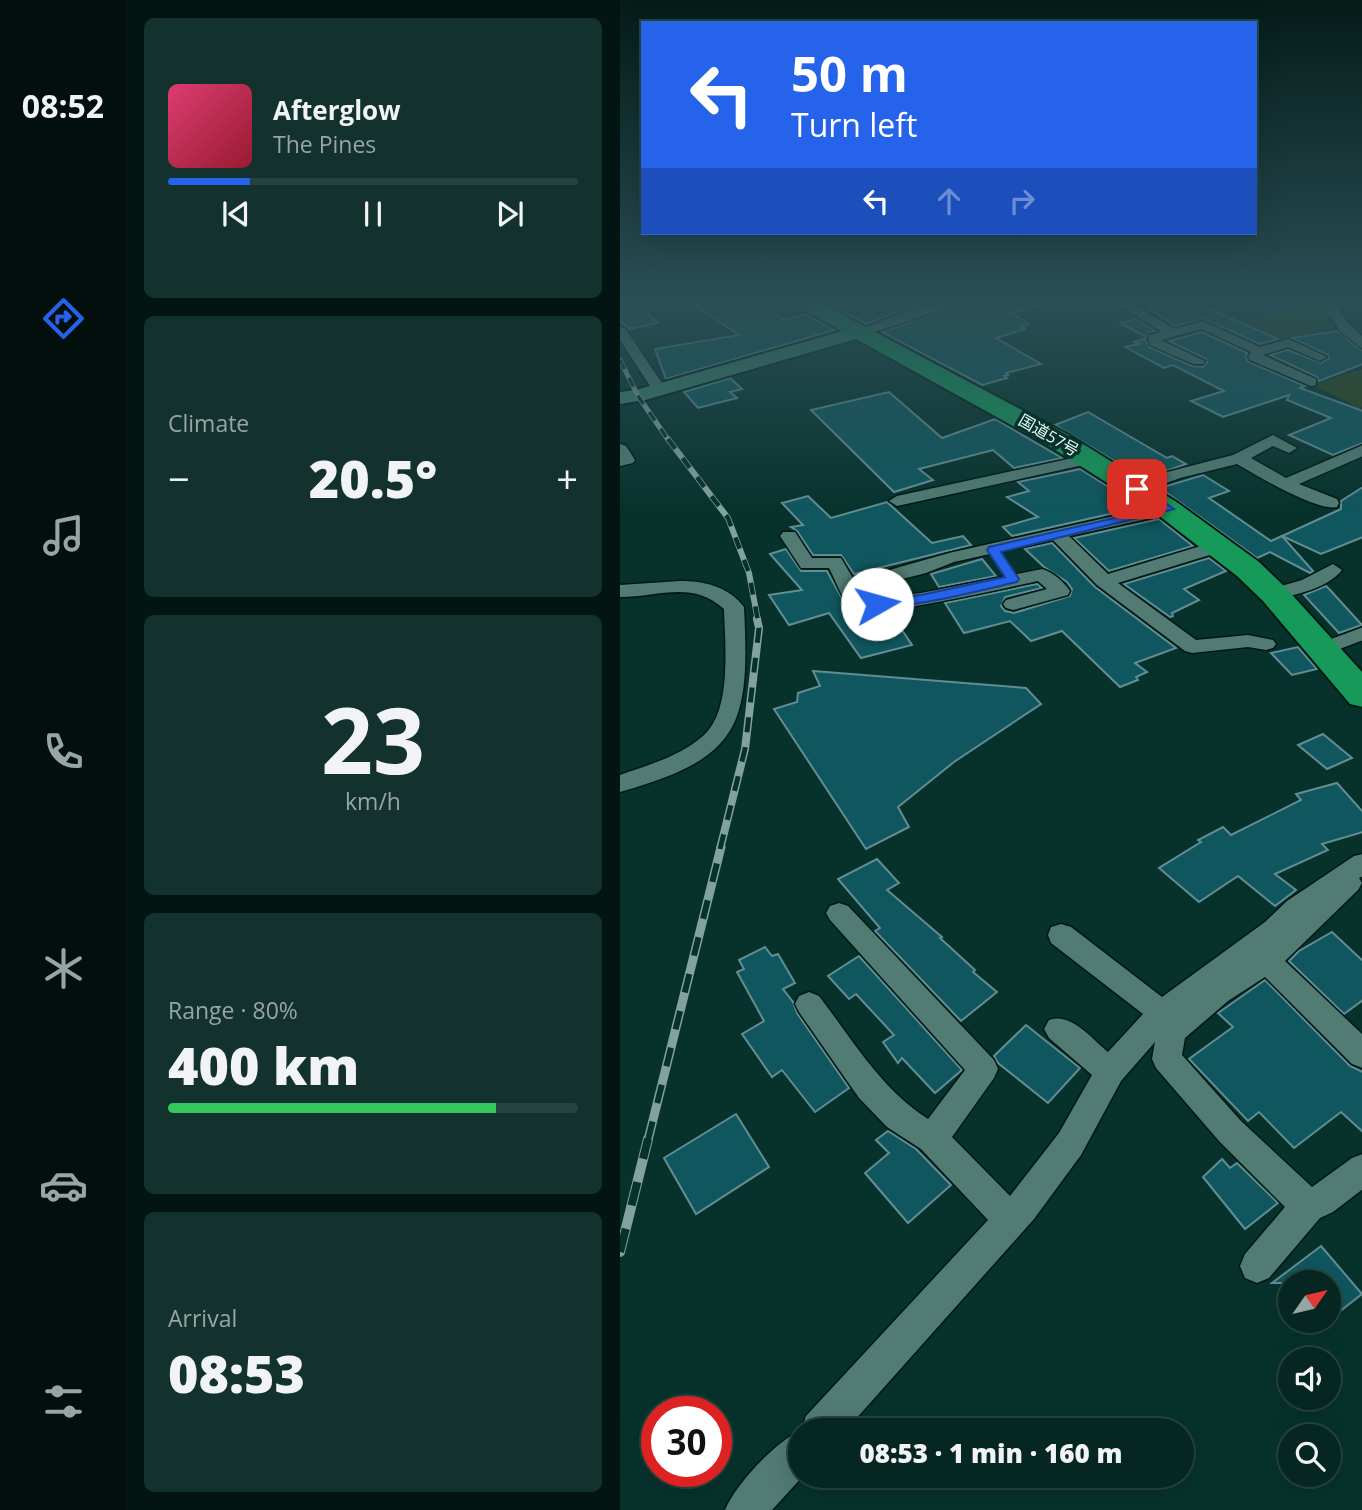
<!DOCTYPE html>
<meta charset="utf-8">
<style>
body{margin:0;font-family:"Open Sans","Noto Sans JP",sans-serif;background:#13322e;color:#f1f3f6;height:100vh;display:flex;flex-direction:column;font-size:26px;white-space:nowrap}
*{box-sizing:border-box;margin:0}
p{font-size:23px;color:#97a5a5}
.icon{flex:none;width:38px;height:38px;fill:none;stroke:currentColor;stroke-width:2;stroke-linecap:round;stroke-linejoin:round}
.map{position:relative;flex:1;overflow:hidden}
.details{display:flex;flex-direction:column;gap:18px;padding:18px;background:#031512;width:494px}
.details>*{flex:none}
.guide{position:absolute;left:21px;top:21px;width:616px;height:214px;border-radius:0px;box-shadow:0 7px 28px #0002,0 0 0 2px #26433f;background:#2563eb;color:#fff;overflow:hidden}
.needle{width:46px;rotate:56deg}
.fabs{position:absolute;left:658px;top:1270px;display:grid;gap:14px}
.fabs a{display:grid;place-items:center;width:63px;height:63px;border-radius:50%;background:#052621;box-shadow:0 7px 28px #0002,0 0 0 2px #26433f;font-size:35px}
.speed{position:absolute;left:21px;top:1396px;display:flex;gap:14px;font-size:35px;font-weight:700;text-align:center}
.speed>*{display:grid;place-content:center;width:91px;height:91px;border-radius:50%;background:#052621;box-shadow:0 7px 28px #0002,0 0 0 2px #26433f;line-height:1}
.speed .limit{border:10px solid #d22;background:#fff;color:#111}
.pin{position:absolute;display:grid;place-items:center;width:60px;height:60px;color:#fff;margin:-30px;border-radius:14px;box-shadow:0 4px 10px #0006}
.me{position:absolute;width:77px;margin:-38px;rotate:83deg;stroke-linejoin:round;filter:drop-shadow(0 0 5px #0008)}
.turn{display:flex;align-items:center;gap:24px;height:147px;padding:0 35px;font-size:32px}
.turn .icon{width:91px;height:91px;stroke-width:2.5}
.turn b{display:block;font-size:49px;line-height:60px}
.lanes{display:flex;align-items:center;height:66px;padding:0 35px;background:#0003;justify-content:center;gap:35px;direction:ltr}
.lanes .off{opacity:.35}
.big{font-size:52px;font-weight:800;line-height:1.1}
.details .widget{flex:1;display:flex;flex-direction:column;justify-content:center;gap:10px;min-width:0;padding:0 24px;border-radius:10px;background:#13322e}
.details .dial{align-items:center;gap:0}
.dial b{font-size:91px;line-height:1}
.song{display:flex;align-items:center;gap:21px}
.cover{width:84px;height:84px;border-radius:10px;background:linear-gradient(135deg,hsl(340 70% 55%),hsl(350 70% 35%))}
.played{height:7px;border-radius:4px;background:linear-gradient(90deg,#2563eb 20%,#26433f 20%)}
.keys{display:flex;justify-content:space-around;direction:ltr}
.heat{display:flex;justify-content:space-between;align-items:center;font-size:38px;direction:ltr}
.charge{height:10px;border-radius:5px;background:linear-gradient(90deg,#34c759 80%,#26433f 0)}
.trip{position:absolute;left:168px;top:1418px;width:406px;height:70px;border-radius:35px;background:#052621;box-shadow:0 7px 28px #0002,0 0 0 2px #26433f;font-weight:800;line-height:70px;text-align:center}
main{display:flex;flex:1;min-height:0}
.tab-bar{display:flex;flex-direction:column;width:126px;justify-content:space-around;align-items:center;background:#020f0d;color:#97a5a5}
.tab-bar .icon{width:49px;height:49px}
.tab-bar .selected{color:#2563eb}
.tab-bar b{font-size:32px;color:#f1f3f6}
.map>svg:first-child{display:block}
.green{fill:#2e4215}
.building{fill:#10565e;stroke:#638d93;stroke-width:2}
.lines{fill:none;stroke-linecap:round;stroke-linejoin:round}
.street-casing{stroke:#001914;stroke-width:3}
.secondary-casing{stroke:#001914;stroke-width:4}
.highway-casing{stroke:#001914;stroke-width:4}
.street{fill:#527b73;fill-rule:evenodd}
.secondary{fill:#40846c;fill-rule:evenodd}
.highway{fill:#17995a;fill-rule:evenodd}
.rail-far4-casing{stroke:#83a29d;stroke-width:5}
.rail-far3-casing{stroke:#83a29d;stroke-width:6}
.rail-far2-casing{stroke:#83a29d;stroke-width:8}
.rail-far1-casing{stroke:#83a29d;stroke-width:9}
.rail-casing{stroke:#83a29d;stroke-width:10}
.rail-far4{stroke:#07322c;stroke-width:3.5;stroke-dasharray:10;stroke-linecap:butt}
.rail-far3{stroke:#07322c;stroke-width:4.5;stroke-dasharray:12;stroke-linecap:butt}
.rail-far2{stroke:#07322c;stroke-width:5;stroke-dasharray:15;stroke-linecap:butt}
.rail-far1{stroke:#07322c;stroke-width:6;stroke-dasharray:19;stroke-linecap:butt}
.rail{stroke:#07322c;stroke-width:8;stroke-dasharray:24;stroke-linecap:butt}
.route{fill:#2563eb;stroke:#184099;stroke-width:2}
.labels{text-anchor:middle;stroke-width:7;stroke-linejoin:round;paint-order:stroke}
.far-street-label{font-size:16px;fill:#e3f9f4;stroke:#07322c}
</style>
<main>
<nav class="tab-bar">
<b>08:52</b>
<svg class="icon selected" aria-label="directions" viewBox="0 0 24 24"><path d="M12 3l9 9-9 9-9-9zM9 14v-3h6M13 9l2 2-2 2"/></svg>
<svg class="icon" aria-label="music" viewBox="0 0 24 24"><path d="M9 18V5l10-2v13"/><circle cx="6" cy="18" r="3"/><circle cx="16" cy="16" r="3"/></svg>
<svg class="icon" aria-label="phone" viewBox="0 0 24 24"><path d="M5 4h4l2 5-3 2q2 4 5 5l2-3 5 2v4C11 20 4 13 5 4z"/></svg>
<svg class="icon" aria-label="climate" viewBox="0 0 24 24"><path d="M12 3v18M4 7l16 10M4 17L20 7"/></svg>
<svg class="icon" aria-label="car" viewBox="0 0 24 24"><path d="M5 17H2v-5l4-1 3-4h7l3 4 3 1v5h-3M9 17h6M6 11h13"/><circle cx="7" cy="17" r="2"/><circle cx="17" cy="17" r="2"/></svg>
<svg class="icon" aria-label="filters" viewBox="0 0 24 24"><path d="M4 7h16M4 17h16"/><circle cx="9" cy="7" r="2"/><circle cx="15" cy="17" r="2"/></svg>
</nav>
<section class="details">
<div class="widget">
<div class="song"><i class="cover"></i><div><b>Afterglow</b><p>The Pines</p></div></div>
<div class="played"></div>
<div class="keys"><svg class="icon" aria-label="previous" viewBox="0 0 24 24"><path d="M18 5L8 12l10 7zM5 5v14"/></svg><svg class="icon" aria-label="pause" viewBox="0 0 24 24"><path d="M8 5v14M16 5v14"/></svg><svg class="icon" aria-label="next" viewBox="0 0 24 24"><path d="M6 5l10 7-10 7zM19 5v14"/></svg></div>
</div>
<div class="widget"><p>Climate</p>
<div class="heat"><a>−</a><b class="big">20.5°</b><a>+</a></div>
</div>
<div class="widget dial"><b>23</b><p>km/h</p></div>
<div class="widget"><p>Range · 80%</p><b class="big">400 km</b><div class="charge"></div></div>
<div class="widget"><p>Arrival</p><b class="big">08:53</b></div>
</section>
<div class="map">
<svg width="743" height="1510" viewBox="0 0 743 1510">
<rect width="100%" height="100%" fill="#07322c"/>
<!-- green -->
<g class="green">
<polygon points="704,302 722,327 660,340 621,319"/>
<polygon points="742,369 742,407 739,408 693,385"/>
</g>
<!-- building -->
<g class="building">
<polygon points="0,299 12,299 38,323 9,329 0,321"/>
<polygon points="65,299 129,299 165,320 185,314 215,330 46,379 35,349 119,335"/>
<polygon points="235,299 325,299 286,309 246,324 212,306"/>
<polygon points="360,299 417,299 418,307 391,313 409,324 401,326 405,329 376,338 421,364 386,373 388,375 384,376 387,378 362,385 262,332"/>
<polygon points="561,299 567,299 658,339 640,344 584,319 555,326 527,307"/>
<polygon points="516,319 535,331 528,332 526,337 500,323"/>
<polygon points="717,331 743,351 743,364 699,381 697,377 650,355 668,350 701,363 709,358 708,355 672,338"/>
<polygon points="582,332 627,353 626,358 629,362 685,386 680,388 743,411 743,443 713,455 669,435 711,418 667,400 669,395 603,417 571,401 604,391 553,365 544,368 505,347 519,344 514,342 525,339 529,347 572,366 583,367 587,362 586,359 549,341"/>
<polygon points="110,378 122,389 110,392 117,398 78,408 64,392"/>
<polygon points="269,392 322,438 375,419 442,458 394,468 373,450 299,469 313,480 274,492 191,410"/>
<polygon points="468,412 547,458 552,456 566,464 524,479 435,425"/>
<polygon points="460,469 521,507 392,536 383,527 418,517 387,497 409,491 398,482"/>
<polygon points="583,475 609,491 589,498 651,541 662,536 693,571 690,573 650,552 637,558 540,488"/>
<polygon points="743,487 743,537 701,554 662,536 721,509 721,501"/>
<polygon points="188,496 211,518 267,502 312,543 343,536 351,545 234,574 221,555 193,555 177,531 171,527 183,525 162,503"/>
<polygon points="539,519 573,546 489,571 454,538"/>
<polygon points="432,543 475,587 556,648 515,663 527,672 516,677 518,680 500,687 442,631 411,641 390,621 344,633 325,603 417,584 422,588 385,597 381,606 385,611 394,613 450,596 452,589 447,582 424,567 405,549"/>
<polygon points="166,549 181,571 207,571 230,613 243,615 270,612 292,645 241,658 209,613 169,625 149,595 182,590 150,554"/>
<polygon points="589,558 606,571 564,589 579,600 552,613 553,616 550,617 504,584"/>
<polygon points="362,559 376,576 319,587 311,574"/>
<polygon points="706,586 711,591 742,625 719,633 684,595"/>
<polygon points="678,647 697,669 672,675 651,653"/>
<polygon points="193,671 406,688 421,704 334,762 278,807 289,827 246,849 154,709 177,702 178,693 200,686"/>
<polygon points="703,734 732,758 707,769 678,745"/>
<polygon points="717,783 743,812 743,832 702,844 708,850 655,874 676,890 655,906 618,876 579,902 539,868 581,842 578,840 603,827 611,835 681,800 676,794"/>
<polygon points="257,859 279,883 267,890 322,937 320,938 355,970 353,972 377,992 341,1021 255,931 260,928 218,879"/>
<polygon points="712,932 743,961 743,1000 724,1014 669,961 679,951"/>
<polygon points="145,947 152,956 158,954 175,983 163,989 173,1002 177,1013 229,1088 195,1112 162,1070 152,1077 122,1034 144,1021 117,972 124,969 119,960"/>
<polygon points="239,956 342,1070 315,1093 282,1058 278,1063 263,1042 274,1035 236,994 229,999 208,976"/>
<polygon points="645,980 730,1066 743,1072 743,1132 721,1112 674,1148 639,1112 628,1121 569,1059 613,1027 598,1013"/>
<polygon points="406,1025 460,1068 428,1103 378,1063 374,1056"/>
<polygon points="116,1114 149,1167 76,1214 44,1158"/>
<polygon points="268,1131 296,1149 331,1185 288,1223 245,1173 269,1153 256,1140"/>
<polygon points="602,1159 610,1168 617,1163 658,1203 625,1229 583,1177"/>
<polygon points="701,1246 742,1294 709,1320 709,1283 652,1283"/>
</g>
<g class="lines">
<!-- street casing -->
<g class="street-casing">
<g id="street">
<polygon points="336,299 357,299 245,335 235,335 234,332 287,311"/>
<polygon points="488,299 503,299 555,329 583,321 640,347 669,339 707,357 700,361 668,347 643,355 696,379 696,385 691,386 630,360 628,357 631,352 582,329 541,340 585,361 583,364 573,364 530,345 528,338 529,335 542,332"/>
<polygon points="699,299 711,299 731,326 743,337 743,349 721,332"/>
<polygon points="0,327 5,328 46,389 44,392 39,393 32,389 0,340"/>
<path d="M 653,435 L 677,448 L 669,453 L 653,446 L 631,458 L 666,478 L 743,445 L 743,456 L 679,484 L 717,499 L 719,503 L 717,507 C 697,512 636,475 617,464 L 560,478 L 517,494 L 509,489 L 536,475 L 613,455 Z"/>
<polygon points="0,444 6,446 15,460 13,463 0,466"/>
<polygon points="471,454 479,459 477,462 277,506 269,501 277,496"/>
<path d="M 548,504 L 556,509 L 554,513 L 449,536 L 488,574 L 594,542 L 606,542 L 609,546 L 606,550 L 498,583 L 576,640 L 628,635 L 653,640 L 656,644 L 653,648 L 646,650 L 628,647 L 572,653 L 565,651 L 477,585 L 433,540 L 334,562 L 306,573 L 239,590 L 245,600 L 301,593 L 422,569 C 433,572 444,582 450,591 L 448,595 L 393,610 L 386,608 L 383,604 L 386,600 L 427,589 L 418,581 C 395,586 244,620 232,611 C 225,605 214,577 209,568 L 181,568 L 160,536 L 163,532 L 175,532 L 192,558 L 221,558 L 234,580 L 329,553 Z"/>
<path d="M 713,564 L 722,570 C 707,589 676,594 654,600 L 645,594 L 647,590 L 682,580 Z"/>
<path d="M 60,581 C 84,581 108,586 124,607 C 130,726 121,758 0,792 L 0,775 C 28,765 61,756 84,735 C 112,710 105,644 104,609 C 72,580 39,597 0,597 L 0,585 Z"/>
<polygon points="743,627 743,640 709,653 695,653 692,649 695,645"/>
<path d="M 743,854 L 743,876 L 739,878 L 742,883 L 738,890 L 665,961 L 743,1035 L 743,1068 L 732,1064 L 645,977 L 608,1001 L 565,1038 L 562,1055 L 621,1121 L 692,1187 L 732,1158 L 743,1154 L 743,1189 L 713,1212 L 700,1218 L 649,1278 L 637,1283 L 625,1278 L 620,1266 L 625,1254 L 665,1207 L 599,1141 L 536,1068 L 532,1059 L 535,1042 L 501,1081 L 461,1155 L 414,1219 L 226,1430 L 181,1430 L 186,1416 L 368,1220 L 301,1149 L 267,1127 L 239,1098 L 179,1012 L 175,1004 L 179,996 L 189,992 L 199,996 C 232,1039 261,1089 308,1119 L 345,1070 L 210,920 L 206,913 L 210,906 L 219,903 L 228,906 L 374,1060 L 378,1069 L 374,1078 L 332,1137 L 390,1196 L 439,1133 L 472,1075 L 429,1038 L 424,1029 L 429,1020 C 451,1012 472,1039 488,1052 L 523,1014 L 431,943 L 428,935 L 431,927 L 441,924 L 451,927 L 542,997 L 645,922 L 667,901 L 734,856 Z"/>
<path d="M 180,1431 L 180,1475 L 184,1475 L 152,1510 L 105,1510 C 115,1485 155,1442 180,1431 Z"/>
</g>
</g>
<!-- secondary casing -->
<g class="secondary-casing">
<polygon id="secondary" points="240,326 249,332 247,336 25,400 0,404 0,392 16,390"/>
</g>
<!-- highway casing -->
<g class="highway-casing">
<polygon id="highway" points="168,299 193,299 447,434 558,503 639,562 665,587 743,673 743,707 730,704 643,601 617,576 538,515 429,446 171,303"/>
</g>
<!-- street -->
<use href="#street" class="street"/>
<!-- secondary -->
<use href="#secondary" class="secondary"/>
<!-- highway -->
<use href="#highway" class="highway"/>
<!-- rail-far4 casing -->
<g class="rail-far4-casing">
<polyline id="rail-far4" points="0,360 18,396 49,441"/>
</g>
<!-- rail-far3 casing -->
<g class="rail-far3-casing">
<polyline id="rail-far3" points="48,439 108,518 129,573 138,621"/>
</g>
<!-- rail-far2 casing -->
<g class="rail-far2-casing">
<polyline id="rail-far2" points="100,849 125,749 139,628 137,619"/>
</g>
<!-- rail-far1 casing -->
<g class="rail-far1-casing">
<polyline id="rail-far1" points="28,1140 101,847"/>
</g>
<!-- rail casing -->
<g class="rail-casing">
<polyline id="rail" points="0,1252 28,1139"/>
</g>
<!-- rail-far4 -->
<use href="#rail-far4" class="rail-far4"/>
<!-- rail-far3 -->
<use href="#rail-far3" class="rail-far3"/>
<!-- rail-far2 -->
<use href="#rail-far2" class="rail-far2"/>
<!-- rail-far1 -->
<use href="#rail-far1" class="rail-far1"/>
<!-- rail -->
<use href="#rail" class="rail"/>
</g>
<!-- sky -->
<linearGradient id="sky" x2="0" y2="1"><stop stop-color="#041c18"/><stop offset="0.59" stop-color="#2b4f56"/><stop offset="1" stop-color="#2b4f56" stop-opacity="0"/></linearGradient>
<rect width="743" height="510" fill="url(#sky)"/>
<!-- route -->
<path class="route" d="M 513,486 L 521,486 L 554,509 L 381,552 L 399,579 L 397,582 C 374,587 264,616 250,604 L 257,600 L 301,595 L 385,577 L 367,550 L 369,547 L 538,508 L 513,491 Z"/>
<g class="labels">
<!-- far-street labels -->
<g class="far-street-label">
<text transform="translate(429 435) rotate(30)" y="6">国道57号</text>
</g>
</g>
</svg>
<div class="fabs">
<a><svg class="needle" viewBox="-14 -14 28 28"><path d="M0-13l5 13h-10z" fill="#e53935"/><path d="M0 13l5-13h-10z" fill="#97a5a5"/></svg></a>
<a><svg class="icon" aria-label="sound" viewBox="0 0 24 24"><path d="M4 9h4l5-4v14l-5-4H4zM17 9q2 3 0 6"/></svg></a>
<a><svg class="icon" aria-label="search" viewBox="0 0 24 24"><circle cx="10" cy="10" r="6"/><path d="M15 15l6 6"/></svg></a>
</div>
<div class="speed"><div class="limit">30</div></div>
<div class="pin" style="left:517px;top:489px;background:#d93025"><svg class="icon" aria-label="arrive" viewBox="0 0 24 24"><path d="M6 21V4h12l-3 4 3 4H6"/></svg></div>
<svg class="me" style="left:257px;top:604px" viewBox="-20 -20 40 40"><circle r="19" fill="#fff"/><path d="M0-13L10 11 0 6-10 11z" fill="#2563eb"/></svg>
<div class="trip">08:53 · 1 min · 160 m</div>
<div class="guide">
<div class="turn"><svg class="icon" aria-label="left" viewBox="0 0 24 24"><path d="M17 20v-9H6M10 6l-5 5 5 5"/></svg><div><b>50 m</b>Turn left</div></div>
<div class="lanes"><svg class="icon" aria-label="left" viewBox="0 0 24 24"><path d="M17 20v-9H6M10 6l-5 5 5 5"/></svg><svg class="icon off" aria-label="ahead" viewBox="0 0 24 24"><path d="M12 20V5M6 11l6-6 6 6"/></svg><svg class="icon off" aria-label="right" viewBox="0 0 24 24"><path d="M7 20v-9h11M14 6l5 5-5 5"/></svg></div>
</div>
</div>
</main>
